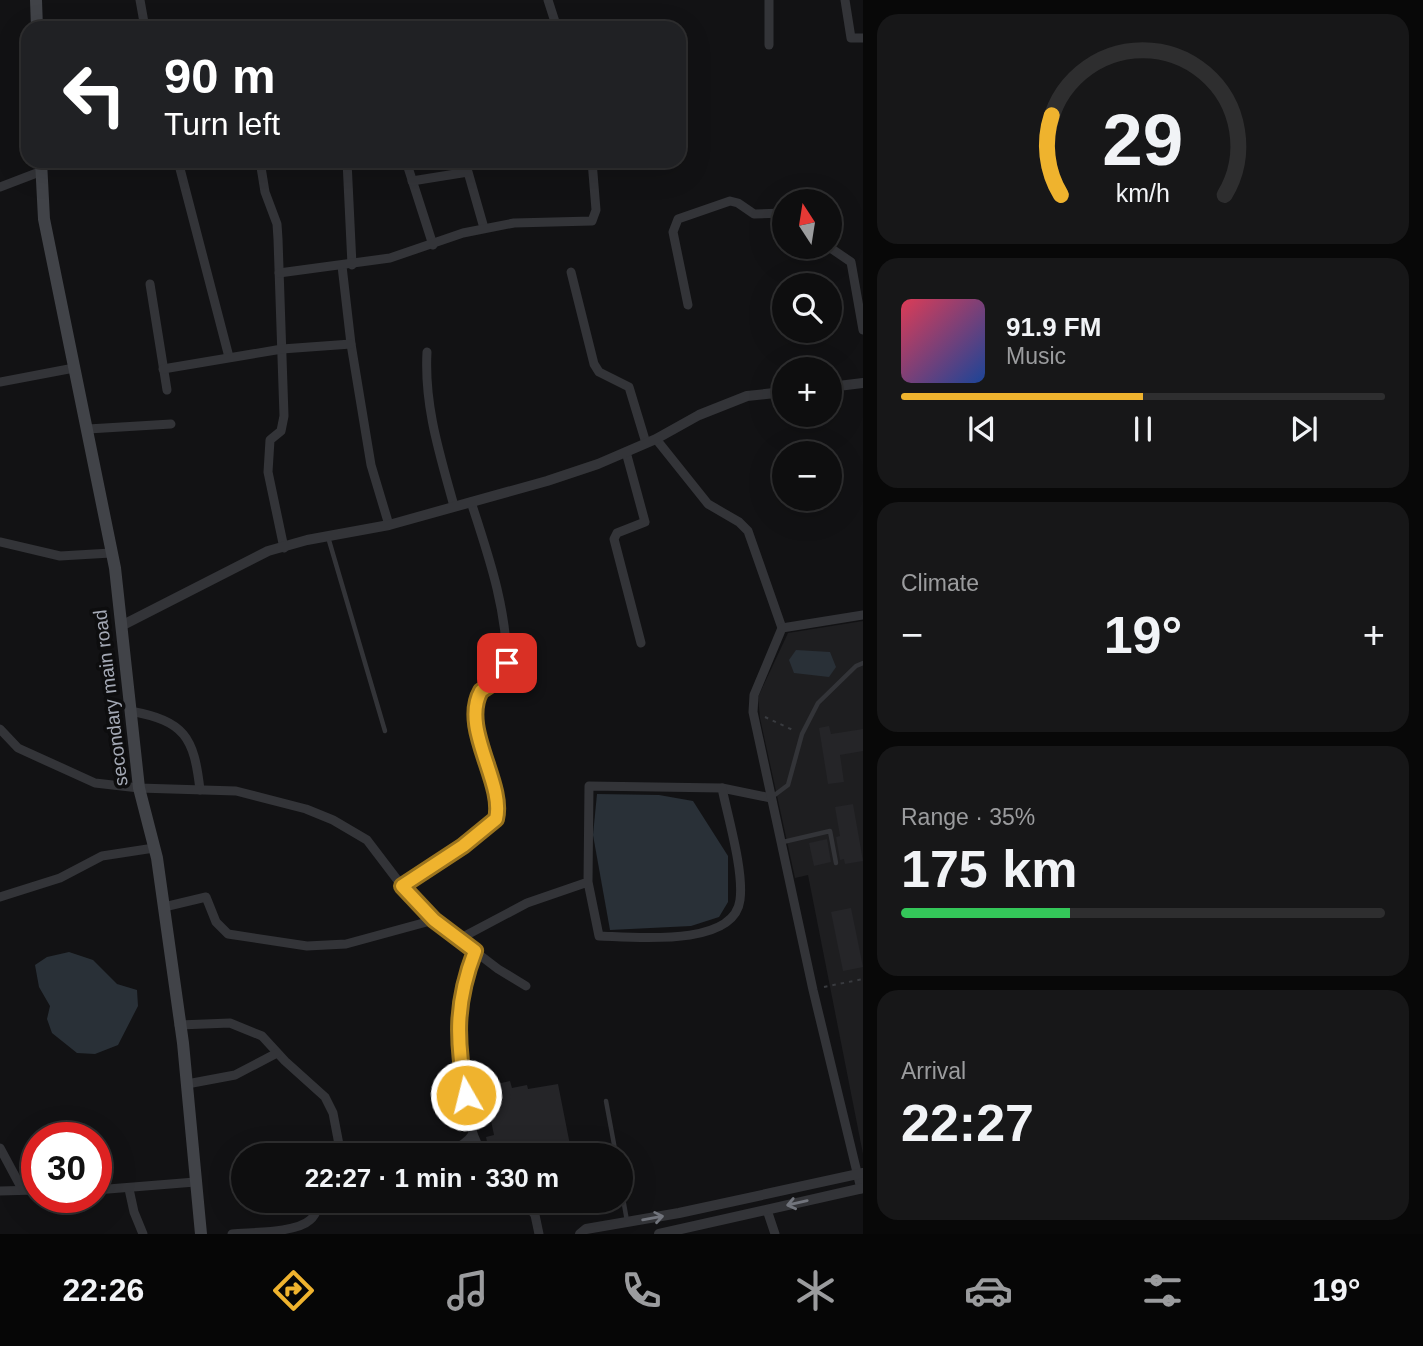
<!DOCTYPE html>
<meta charset="utf-8">
<style>
body{margin:0;font-family:Arial,sans-serif;background:#171718;color:#f1f3f6;height:100vh;display:flex;flex-direction:column;font-size:26px;white-space:nowrap}
*{box-sizing:border-box;margin:0}
p{font-size:23px;color:#9b9c9e}
.icon{flex:none;width:38px;height:38px;fill:none;stroke:currentColor;stroke-width:2;stroke-linecap:round;stroke-linejoin:round}
.map{position:relative;flex:1;overflow:hidden}
.details{display:flex;flex-direction:column;gap:14px;padding:14px;background:#080808;width:560px}
.details>*{flex:none}
.banner{position:absolute;left:21px;top:21px;width:665px;height:147px;border-radius:21px;box-shadow:0 7px 28px #0002,0 0 0 2px #2e2e2f;background:#202124;color:#fff;overflow:hidden}
.needle{width:46px;rotate:348deg}
.buttons{position:absolute;left:772px;top:189px;display:grid;gap:14px}
.buttons a{display:grid;place-items:center;width:70px;height:70px;border-radius:50%;background:#0e0e0f;box-shadow:0 7px 28px #0002,0 0 0 2px #2e2e2f;font-size:35px}
.speed{position:absolute;left:21px;top:1122px;display:flex;gap:14px;font-size:35px;font-weight:700;text-align:center}
.speed>*{display:grid;place-content:center;width:91px;height:91px;border-radius:50%;background:#0e0e0f;box-shadow:0 7px 28px #0002,0 0 0 2px #2e2e2f;line-height:1}
.speed .limit{border:10px solid #d22;background:#fff;color:#111}
.pin{position:absolute;display:grid;place-items:center;width:60px;height:60px;color:#fff;margin:-30px;border-radius:14px;box-shadow:0 4px 10px #0006}
.me{position:absolute;width:77px;margin:-38px;rotate:352deg;stroke-linejoin:round;filter:drop-shadow(0 0 5px #0008)}
.turn{display:flex;align-items:center;gap:24px;height:147px;padding:0 28px;font-size:32px}
.turn .icon{width:91px;height:91px;stroke-width:2.5}
.turn b{display:block;font-size:49px;line-height:60px}
.big{font-size:52px;font-weight:800;line-height:1.1}
.details .widget{flex:1;display:flex;flex-direction:column;justify-content:center;gap:10px;min-width:0;padding:0 24px;border-radius:21px;background:#171718}
.details .dial{align-items:center;gap:0}
.dial svg{height:182px;overflow:visible;fill:none;stroke:#2e2e2f;stroke-width:7;stroke-linecap:round;text-anchor:middle}
.dial text{fill:#f1f3f6;stroke:none}
.song{display:flex;align-items:center;gap:21px}
.cover{width:84px;height:84px;border-radius:10px;background:linear-gradient(135deg,hsl(350 70% 55%),hsl(220 70% 35%))}
.played{height:7px;border-radius:4px;background:linear-gradient(90deg,#efb32e 50%,#2e2e2f 50%)}
.keys{display:flex;justify-content:space-around;direction:ltr}
.heat{display:flex;justify-content:space-between;align-items:center;font-size:38px;direction:ltr}
.charge{height:10px;border-radius:5px;background:linear-gradient(90deg,#34c759 35%,#2e2e2f 0)}
.trip{position:absolute;left:231px;top:1143px;width:402px;height:70px;border-radius:35px;background:#0e0e0f;box-shadow:0 7px 28px #0002,0 0 0 2px #2e2e2f;font-weight:800;line-height:70px;text-align:center}
.tab-bar{display:flex;height:112px;justify-content:space-around;align-items:center;background:#060606;color:#9b9c9e}
.tab-bar .icon{width:49px;height:49px}
.tab-bar .selected{color:#efb32e}
.tab-bar b{font-size:32px;color:#f1f3f6}
main{display:flex;flex:1;min-height:0}
.map>svg:first-child{display:block}
.built{fill:#1e1e20}
.water{fill:#293037}
.building{fill:#252528}
.lines{fill:none;stroke-linecap:round;stroke-linejoin:round}
.path{stroke:#393b3f;stroke-width:2;stroke-dasharray:3.5 5;stroke-linecap:butt}
.service{stroke:#333438;stroke-width:4.5}
.minor{stroke:#333438;stroke-width:9}
.tertiary{stroke:#333438;stroke-width:10}
.secondary{stroke:#414348;stroke-width:12}
.oneway{stroke:#71747c}
.route-casing{stroke:#9b741e;stroke-width:18}
.route{stroke:#efb32e;stroke-width:12}
.labels{text-anchor:middle;stroke-width:7;stroke-linejoin:round;paint-order:stroke}
.street-label{font-size:19px;fill:#a3a8b4;stroke:#0d0d0e}
</style>
<main>
<div class="map">
<svg width="863" height="1234" viewBox="0 0 863 1234">
<rect width="100%" height="100%" fill="#121214"/>
<!-- built -->
<polygon class="built" points="863,621 863,1154 808,875 795,878 760,718 758,697 788,633"/>
<!-- water -->
<g class="water">
<polygon points="796,650 830,652 836,667 829,677 794,673 789,660"/>
<polygon points="597,794 659,795 693,801 728,856 728,902 719,917 691,926 610,930 593,835"/>
<polygon points="69,952 93,960 117,984 137,990 138,1006 118,1045 95,1054 77,1053 52,1033 47,1019 50,1006 39,987 35,965 47,957"/>
</g>
<!-- building -->
<g class="building">
<polygon points="829,726 831,734 863,729 863,751 840,755 844,782 828,784 819,728"/>
<polygon points="853,804 863,861 845,864 844,859 840,860 836,837 840,836 835,807"/>
<polygon points="827,839 831,862 814,866 809,843"/>
<polygon points="851,908 863,967 843,971 831,912"/>
<polygon points="510,1081 512,1088 527,1085 528,1089 558,1084 572,1155 548,1155 547,1148 512,1155 490,1155 486,1137 494,1135 484,1087"/>
</g>
<g class="lines">
<!-- path -->
<g class="path">
<polyline points="765,717 795,731"/>
<polyline points="824,987 863,979"/>
</g>
<!-- service -->
<g class="service">
<polyline points="328,537 385,731"/>
<polyline points="772,797 788,785 802,734 818,703 856,666 863,663"/>
<polyline points="783,842 830,831 836,863"/>
<polyline points="606,1101 616,1155"/>
<polyline points="621,1187 627,1221"/>
</g>
<!-- minor -->
<g class="minor">
<polyline points="140,0 145,28"/>
<polyline points="548,0 557,28"/>
<polyline points="769,0 769,45"/>
<polyline points="845,0 851,38 863,38"/>
<polyline points="178,161 229,357"/>
<polyline points="260,161 265,192 277,224 278,239 284,416 281,431 270,440 268,472 284,548"/>
<polyline points="347,161 352,265"/>
<polyline points="406,161 433,245"/>
<polyline points="412,181 468,172 484,228"/>
<polyline points="0,187 42,171"/>
<polyline points="829,247 851,262 863,330"/>
<polyline points="342,266 351,344 371,465 389,525"/>
<polyline points="571,272 594,364 599,372 629,387 646,443"/>
<polyline points="279,273 390,258 463,233 514,223 592,221 596,210 592,161"/>
<polyline points="150,284 167,390"/>
<polyline points="688,305 673,232 678,219 730,201 738,203 754,214 784,213"/>
<path d="M 427,352 C 424,406 440,455 454,506"/>
<polyline points="163,369 282,349 351,344"/>
<polyline points="0,382 74,368"/>
<polyline points="88,429 171,424"/>
<polyline points="656,439 708,504 739,522 748,531 782,628"/>
<polyline points="626,452 645,522 617,533 614,539 641,643"/>
<polyline points="0,542 60,556 111,553"/>
<path d="M 130,711 C 185,721 194,737 200,790"/>
<polyline points="0,729 18,748 95,783 139,788 236,791 306,809 333,820 367,840 402,886 434,920 498,969 526,986"/>
<polyline points="722,788 771,798"/>
<path d="M 402,886 L 484,831 L 492,825 L 498,812 C 492,780 465,720 480,691 L 502,678 L 507,671 C 508,612 489,557 471,502"/>
<polyline points="0,897 60,878 102,856 154,848"/>
<polyline points="164,907 206,897 216,922 228,934 307,946 346,944 434,920"/>
<path d="M 461,938 L 527,903 L 588,882 L 589,786 L 722,788 C 728,818 744,871 740,900 C 734,948 633,937 599,936 L 588,882"/>
<polyline points="179,1025 230,1023 262,1036 285,1061 325,1097 333,1113 341,1155"/>
<polyline points="187,1084 235,1075 277,1053"/>
<polyline points="473,1134 482,1155"/>
<polyline points="0,1148 22,1189"/>
<path d="M 410,1155 C 432,1153 459,1155 473,1134 C 465,1091 453,1042 460,998 C 462,982 469,966 475,951"/>
<polyline points="129,1189 134,1212 143,1234"/>
<polyline points="861,1189 813,990 753,712 754,695 782,628 863,615"/>
<polyline points="96,1190 195,1182"/>
<polyline points="0,1191 37,1190"/>
<polyline points="523,1200 535,1215 539,1234"/>
<polyline points="767,1210 775,1234"/>
<path d="M 232,1234 C 251,1232 296,1233 310,1220 C 316,1216 318,1207 321,1200"/>
</g>
<!-- tertiary -->
<g class="tertiary">
<polyline points="830,387 863,383"/>
<polyline points="121,626 268,551 307,540 389,525 547,481 598,464 656,439 699,415 747,396 784,392"/>
<polyline points="580,1234 586,1229 679,1213 863,1173"/>
<polyline points="659,1234 863,1188"/>
</g>
<!-- secondary -->
<g class="secondary">
<polyline points="36,0 37,28"/>
<polyline points="41,161 44,219 115,568 139,788 157,858 183,1043 201,1234"/>
</g>
</g>
<!-- one-way arrows -->
<defs><path id="oneway-shaft" d="M-6 0H5M1.5-3L5.5 0L1.5 3" fill="none" stroke-width="1.6" stroke-linecap="round" stroke-linejoin="round" transform="scale(1.75)"/></defs>
<g class="oneway">
<use href="#oneway-shaft" transform="translate(797 1203) rotate(167)"/>
<use href="#oneway-shaft" transform="translate(653 1218) rotate(-10)"/>
</g>
<g class="lines">
<!-- route casing -->
<g class="route-casing">
<path id="route" d="M 466,1095 C 456,1040 455,1003 475,951 L 434,920 L 402,886 L 463,846 L 496,819 C 505,783 460,728 481,691 L 504,676 L 507,663"/>
</g>
<!-- route -->
<use href="#route" class="route"/>
</g>
<g class="labels">
<!-- street labels -->
<g class="street-label">
<text transform="translate(110 698) rotate(-97)" y="7">secondary main road</text>
</g>
</g>
</svg>
<div class="buttons">
<a><svg class="needle" viewBox="-14 -14 28 28"><path d="M0-13l5 13h-10z" fill="#e53935"/><path d="M0 13l5-13h-10z" fill="#9b9c9e"/></svg></a>
<a><svg class="icon" aria-label="search" viewBox="0 0 24 24"><circle cx="10" cy="10" r="6"/><path d="M15 15l6 6"/></svg></a>
<a>+</a>
<a>−</a>
</div>
<div class="speed"><div class="limit">30</div></div>
<div class="pin" style="left:507px;top:663px;background:#d93025"><svg class="icon" aria-label="arrive" viewBox="0 0 24 24"><path d="M6 21V4h12l-3 4 3 4H6"/></svg></div>
<svg class="me" style="left:466px;top:1095px" viewBox="-20 -20 40 40"><circle r="17" fill="#efb32e" stroke="#fff" stroke-width="3"/><path d="M0-11L8 9 0 5-8 9z" fill="#fff"/></svg>
<div class="trip">22:27 · 1 min · 330 m</div>
<div class="banner">
<div class="turn"><svg class="icon" aria-label="left" viewBox="0 0 24 24"><path d="M17 20v-9H6M10 6l-5 5 5 5"/></svg><div><b>90 m</b>Turn left</div></div>
</div>
</div>
<section class="details">
<div class="widget dial"><svg viewBox="0 0 100 80">
<path d="M14 69A42 42 0 1 1 86 69"/>
<path d="M14 69A42 42 0 0 1 10 34" stroke="#efb32e"/>
<text x="50" y="56" font-size="32" font-weight="700">29</text>
<text x="50" y="72" font-size="11">km/h</text>
</svg></div>
<div class="widget">
<div class="song"><i class="cover"></i><div><b>91.9 FM</b><p>Music</p></div></div>
<div class="played"></div>
<div class="keys"><svg class="icon" aria-label="previous" viewBox="0 0 24 24"><path d="M18 5L8 12l10 7zM5 5v14"/></svg><svg class="icon" aria-label="pause" viewBox="0 0 24 24"><path d="M8 5v14M16 5v14"/></svg><svg class="icon" aria-label="next" viewBox="0 0 24 24"><path d="M6 5l10 7-10 7zM19 5v14"/></svg></div>
</div>
<div class="widget"><p>Climate</p>
<div class="heat"><a>−</a><b class="big">19°</b><a>+</a></div>
</div>
<div class="widget"><p>Range · 35%</p><b class="big">175 km</b><div class="charge"></div></div>
<div class="widget"><p>Arrival</p><b class="big">22:27</b></div>
</section>
</main>
<nav class="tab-bar">
<b>22:26</b>
<svg class="icon selected" aria-label="directions" viewBox="0 0 24 24"><path d="M12 3l9 9-9 9-9-9zM9 14v-3h6M13 9l2 2-2 2"/></svg>
<svg class="icon" aria-label="music" viewBox="0 0 24 24"><path d="M9 18V5l10-2v13"/><circle cx="6" cy="18" r="3"/><circle cx="16" cy="16" r="3"/></svg>
<svg class="icon" aria-label="phone" viewBox="0 0 24 24"><path d="M5 4h4l2 5-3 2q2 4 5 5l2-3 5 2v4C11 20 4 13 5 4z"/></svg>
<svg class="icon" aria-label="climate" viewBox="0 0 24 24"><path d="M12 3v18M4 7l16 10M4 17L20 7"/></svg>
<svg class="icon" aria-label="car" viewBox="0 0 24 24"><path d="M5 17H2v-5l4-1 3-4h7l3 4 3 1v5h-3M9 17h6M6 11h13"/><circle cx="7" cy="17" r="2"/><circle cx="17" cy="17" r="2"/></svg>
<svg class="icon" aria-label="filters" viewBox="0 0 24 24"><path d="M4 7h16M4 17h16"/><circle cx="9" cy="7" r="2"/><circle cx="15" cy="17" r="2"/></svg>
<b>19°</b>
</nav>
